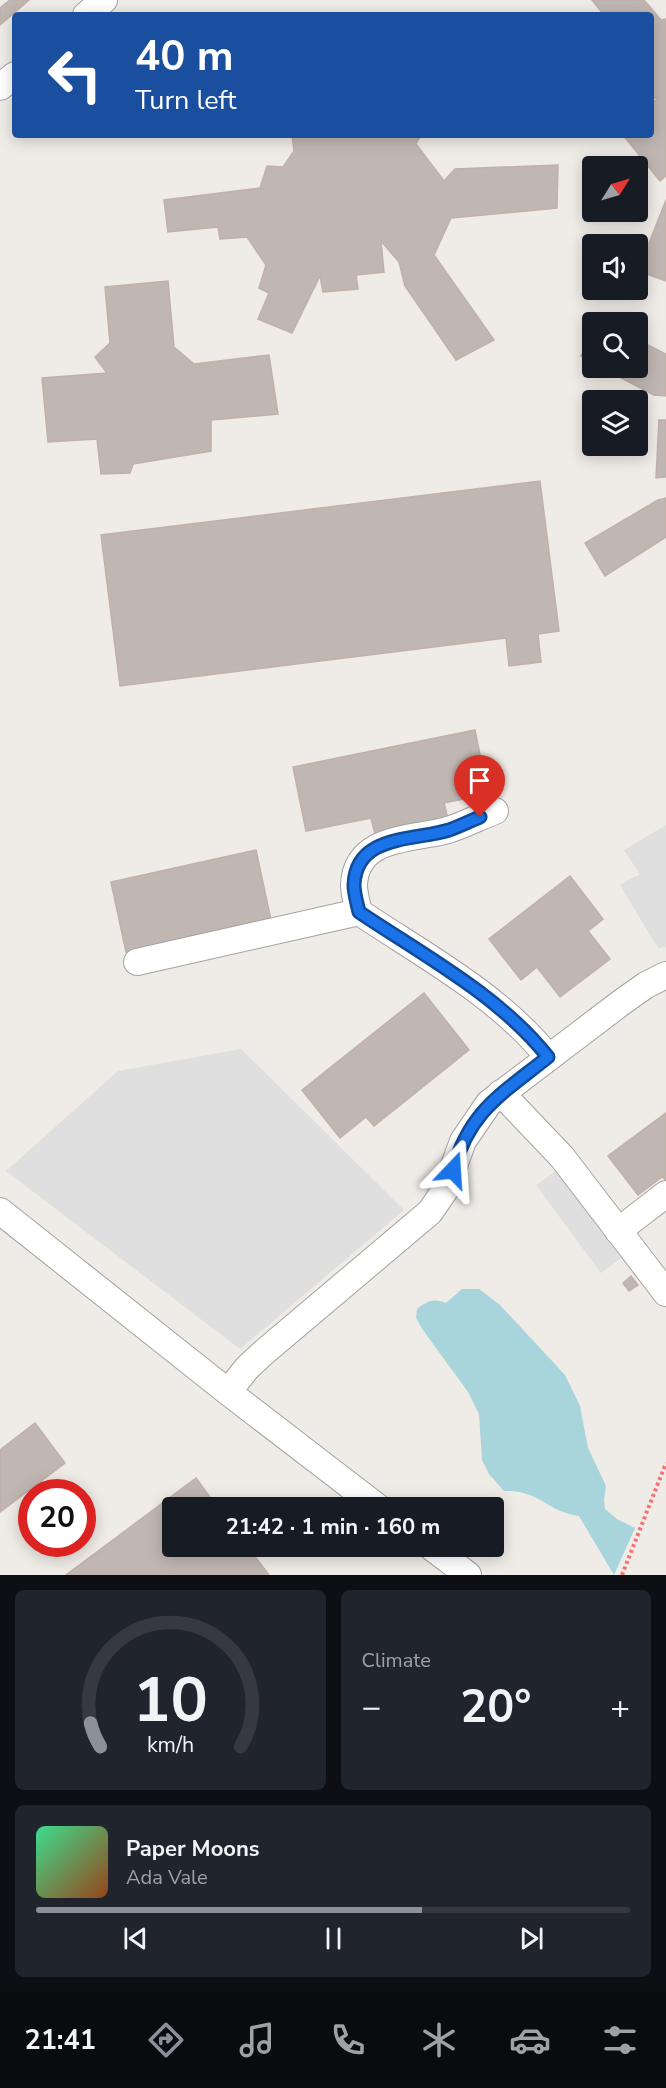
<!DOCTYPE html>
<meta charset="utf-8">
<style>
body{margin:0;font-family:"Nunito Sans",sans-serif;background:#20242c;color:#f1f3f6;height:100vh;display:flex;flex-direction:column;font-size:22px;white-space:nowrap}
*{box-sizing:border-box;margin:0}
p{font-size:20px;color:#9ea1a6}
.icon{flex:none;width:33px;height:33px;fill:none;stroke:currentColor;stroke-width:2;stroke-linecap:round;stroke-linejoin:round}
.map{position:relative;height:1575px;overflow:hidden}
.details{display:flex;flex-direction:column;gap:15px;padding:15px;background:#0d0f14;flex:1}
.details>*{flex:none}
.guide{position:absolute;left:12px;top:12px;width:642px;height:126px;border-radius:6px;box-shadow:0 3px 15px #0003;background:#1a4fa0;color:#fff;overflow:hidden}
.needle{width:39px;rotate:53deg}
.tools{position:absolute;left:582px;top:156px;display:grid;gap:12px}
.tools a{display:grid;place-items:center;width:66px;height:66px;border-radius:6px;background:#171b24;box-shadow:0 3px 15px #0003;font-size:30px}
.speed{position:absolute;left:18px;top:1479px;display:flex;gap:12px;font-size:30px;font-weight:700;text-align:center}
.speed>*{display:grid;place-content:center;width:78px;height:78px;border-radius:50%;background:#171b24;box-shadow:0 3px 15px #0003;line-height:1}
.speed .limit{border:9px solid #d22;background:#fff;color:#111}
.pin{position:absolute;display:grid;place-items:center;width:51px;height:51px;color:#fff;margin:-62px -26px;border-radius:50% 50% 50% 0;rotate:-45deg;box-shadow:0 0 6px #0007}
.pin .icon{rotate:45deg}
.me{position:absolute;width:66px;margin:-33px;rotate:20deg;stroke-linejoin:round;filter:drop-shadow(0 0 4px #0008)}
.turn{display:flex;align-items:center;gap:21px;height:126px;padding:0 24px;font-size:27px}
.turn .icon{width:78px;height:78px;stroke-width:2.5}
.turn b{display:block;font-size:42px;line-height:51px}
.big{font-size:45px;font-weight:700;line-height:1.1}
.details .widget{flex:1;display:flex;flex-direction:column;justify-content:center;gap:9px;min-width:0;padding:0 21px;border-radius:9px;background:#20242c}
.details .dial{align-items:center;gap:0}
.dial svg{height:156px;overflow:visible;fill:none;stroke:#363941;stroke-width:7;stroke-linecap:round;text-anchor:middle}
.dial text{fill:#f1f3f6;stroke:none}
.song{display:flex;align-items:center;gap:18px}
.cover{width:72px;height:72px;border-radius:9px;background:linear-gradient(135deg,hsl(150 70% 55%),hsl(20 70% 35%))}
.played{height:6px;border-radius:3px;background:linear-gradient(90deg,#8c9099 65%,#363941 65%)}
.keys{display:flex;justify-content:space-around;direction:ltr}
.heat{display:flex;justify-content:space-between;align-items:center;font-size:33px;direction:ltr}
.details .tiles{flex:1;display:grid;gap:15px;grid-template-columns:1fr 1fr}
.widget:last-child{grid-column:span 2}
.trip{position:absolute;left:162px;top:1497px;width:342px;height:60px;border-radius:6px;background:#171b24;box-shadow:0 3px 15px #0003;font-weight:700;line-height:60px;text-align:center}
.tabs{display:flex;height:96px;justify-content:space-around;align-items:center;background:#090b0e;color:#9ea1a6}
.tabs .icon{width:42px;height:42px}
.tabs .active{color:#8c9099}
.tabs b{font-size:27px;color:#f1f3f6}
.map>svg:first-child{display:block}
.parking{fill:#dfdfdf}
.water{fill:#a8d4db}
.building{fill:#c0b7b2;stroke:#c0b1a9;stroke-width:1.5}
.lines{fill:none;stroke-linecap:round;stroke-linejoin:round}
.minor-casing{stroke:#a3a3a3;stroke-width:28}
.path{stroke:#f37373;stroke-width:4;stroke-dasharray:3 3;stroke-linecap:butt}
.minor{stroke:#fff;stroke-width:26}
.route-casing{stroke:#114b97;stroke-width:15}
.route{stroke:#1a73e8;stroke-width:10}
</style>
<div class="map">
<svg width="666" height="1575" viewBox="0 0 666 1575">
<rect width="100%" height="100%" fill="#efebe6"/>
<!-- parking -->
<g class="parking">
<polygon points="666,825 666,947 658,948 620,885 640,874 624,850"/>
<polygon points="241,1049 404,1210 240,1349 6,1171 118,1071"/>
<polygon points="556,1171 621,1258 601,1273 536,1185"/>
</g>
<!-- water -->
<path class="water" d="M 462,1289 L 479,1289 L 500,1305 L 565,1375 L 580,1406 L 588,1448 L 606,1486 L 604,1500 L 605,1509 L 617,1519 L 635,1528 L 614,1575 L 579,1516 C 547,1512 541,1490 504,1491 L 489,1474 L 482,1460 L 479,1414 L 468,1392 L 423,1330 L 416,1318 L 417,1309 C 427,1301 433,1298 446,1303 Z"/>
<!-- building -->
<g class="building">
<polygon points="10,0 29,0 0,25 0,8"/>
<polygon points="592,0 644,0 661,20 666,19 666,176 660,181 623,135 651,135 651,104 659,97 651,99 651,15 604,15"/>
<polygon points="292,135 421,135 416,144 444,181 455,169 558,165 557,208 451,218 434,255 494,340 456,360 405,286 399,262 381,241 384,272 356,275 358,289 323,292 320,276 292,333 258,319 269,293 259,288 266,265 247,237 220,239 218,227 168,232 164,200 260,188 267,166 283,167 294,151"/>
<polygon points="666,200 666,281 638,271"/>
<polygon points="168,281 174,347 194,364 269,355 278,414 211,420 211,451 133,464 130,473 101,474 97,439 48,442 42,378 107,373 95,357 110,343 105,287"/>
<polygon points="592,338 592,362 581,356"/>
<polygon points="638,340 666,354 666,396 654,395 602,368 638,368"/>
<polygon points="659,420 666,420 666,477 656,478"/>
<polygon points="540,481 559,631 538,634 541,662 509,666 506,638 120,686 101,535"/>
<polygon points="666,498 666,537 605,576 585,543 658,500"/>
<polygon points="475,730 488,794 444,803 448,819 375,834 371,818 306,831 293,767"/>
<polygon points="256,850 271,920 126,952 111,882"/>
<polygon points="570,876 603,919 588,931 610,959 560,997 537,967 521,980 489,939"/>
<polygon points="424,993 469,1050 374,1126 366,1117 340,1138 302,1090"/>
<polygon points="666,1113 666,1180 662,1177 638,1195 608,1156"/>
<polygon points="631,1276 638,1285 629,1291 623,1283"/>
<polygon points="35,1423 65,1463 0,1512 0,1450"/>
<polygon points="196,1478 218,1508 172,1508 172,1546 247,1546 269,1575 66,1575"/>
</g>
<g class="lines">
<!-- minor casing -->
<g class="minor-casing">
<g id="minor">
<polyline points="86,15 104,0"/>
<polyline points="0,87 15,75"/>
<path d="M 495,811 C 479,817 464,825 448,830 C 413,840 356,835 354,885 C 354,894 357,904 359,912 C 423,955 500,996 548,1057"/>
<polyline points="137,962 359,912"/>
<polyline points="501,1093 562,1157 666,1293"/>
<polyline points="0,1211 228,1392 379,1508"/>
<polyline points="618,1231 666,1194"/>
<polyline points="228,1392 247,1368 263,1353 430,1212 445,1190 463,1141 489,1103 622,1002 646,985 666,975"/>
<polyline points="430,1546 468,1575"/>
</g>
</g>
<!-- path -->
<polyline class="path" points="622,1575 666,1463"/>
<!-- minor -->
<use href="#minor" class="minor"/>
</g>
<g class="lines">
<!-- route casing -->
<g class="route-casing">
<path id="route" d="M 453,1170 C 470,1110 502,1094 548,1057 C 500,996 423,955 359,912 C 357,903 354,893 354,885 C 356,834 414,841 449,830 C 460,826 470,821 480,817"/>
</g>
<!-- route -->
<use href="#route" class="route"/>
</g>
</svg>
<div class="tools">
<a><svg class="needle" viewBox="-14 -14 28 28"><path d="M0-13l5 13h-10z" fill="#e53935"/><path d="M0 13l5-13h-10z" fill="#9ea1a6"/></svg></a>
<a><svg class="icon" aria-label="sound" viewBox="0 0 24 24"><path d="M4 9h4l5-4v14l-5-4H4zM17 9q2 3 0 6"/></svg></a>
<a><svg class="icon" aria-label="search" viewBox="0 0 24 24"><circle cx="10" cy="10" r="6"/><path d="M15 15l6 6"/></svg></a>
<a><svg class="icon" aria-label="layers" viewBox="0 0 24 24"><path d="M12 4l9 5-9 5-9-5zM3 14l9 5 9-5"/></svg></a>
</div>
<div class="speed"><div class="limit">20</div></div>
<div class="pin" style="left:480px;top:817px;background:#d93025"><svg class="icon" aria-label="arrive" viewBox="0 0 24 24"><path d="M6 21V4h12l-3 4 3 4H6"/></svg></div>
<svg class="me" style="left:453px;top:1170px" viewBox="-20 -20 40 40"><path d="M0-17L14 15 0 8-14 15z" fill="#1a73e8" stroke="#fff" stroke-width="4"/></svg>
<div class="trip">21:42 · 1 min · 160 m</div>
<div class="guide">
<div class="turn"><svg class="icon" aria-label="left" viewBox="0 0 24 24"><path d="M17 20v-9H6M10 6l-5 5 5 5"/></svg><div><b>40 m</b>Turn left</div></div>
</div>
</div>
<section class="details">
<div class="tiles">
<div class="widget dial"><svg viewBox="0 0 100 80">
<path d="M14 69A42 42 0 1 1 86 69"/>
<path d="M14 69A42 42 0 0 1 9 57" stroke="#8c9099"/>
<text x="50" y="56" font-size="32" font-weight="700">10</text>
<text x="50" y="72" font-size="11">km/h</text>
</svg></div>
<div class="widget"><p>Climate</p>
<div class="heat"><a>−</a><b class="big">20°</b><a>+</a></div>
</div>
<div class="widget">
<div class="song"><i class="cover"></i><div><b>Paper Moons</b><p>Ada Vale</p></div></div>
<div class="played"></div>
<div class="keys"><svg class="icon" aria-label="previous" viewBox="0 0 24 24"><path d="M18 5L8 12l10 7zM5 5v14"/></svg><svg class="icon" aria-label="pause" viewBox="0 0 24 24"><path d="M8 5v14M16 5v14"/></svg><svg class="icon" aria-label="next" viewBox="0 0 24 24"><path d="M6 5l10 7-10 7zM19 5v14"/></svg></div>
</div>
</div>
</section>
<nav class="tabs">
<b>21:41</b>
<svg class="icon active" aria-label="directions" viewBox="0 0 24 24"><path d="M12 3l9 9-9 9-9-9zM9 14v-3h6M13 9l2 2-2 2"/></svg>
<svg class="icon" aria-label="music" viewBox="0 0 24 24"><path d="M9 18V5l10-2v13"/><circle cx="6" cy="18" r="3"/><circle cx="16" cy="16" r="3"/></svg>
<svg class="icon" aria-label="phone" viewBox="0 0 24 24"><path d="M5 4h4l2 5-3 2q2 4 5 5l2-3 5 2v4C11 20 4 13 5 4z"/></svg>
<svg class="icon" aria-label="climate" viewBox="0 0 24 24"><path d="M12 3v18M4 7l16 10M4 17L20 7"/></svg>
<svg class="icon" aria-label="car" viewBox="0 0 24 24"><path d="M5 17H2v-5l4-1 3-4h7l3 4 3 1v5h-3M9 17h6M6 11h13"/><circle cx="7" cy="17" r="2"/><circle cx="17" cy="17" r="2"/></svg>
<svg class="icon" aria-label="filters" viewBox="0 0 24 24"><path d="M4 7h16M4 17h16"/><circle cx="9" cy="7" r="2"/><circle cx="15" cy="17" r="2"/></svg>
</nav>
